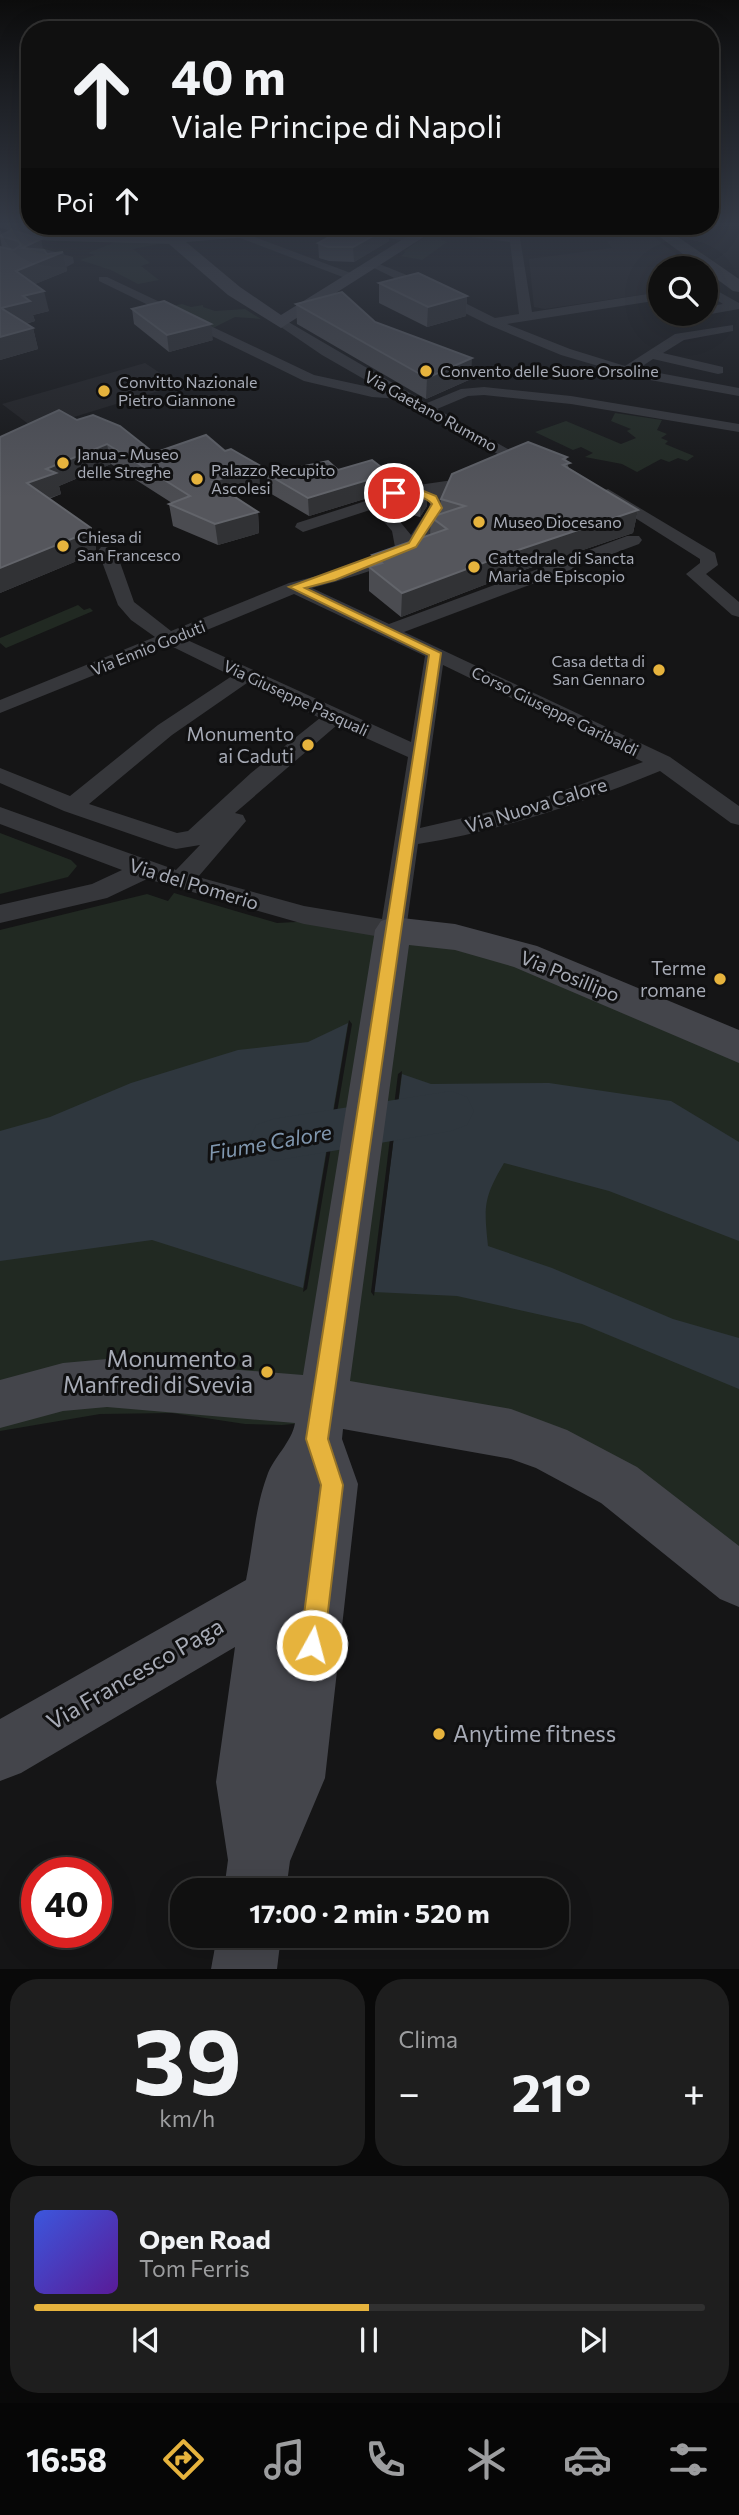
<!DOCTYPE html>
<html lang="it">
<meta charset="utf-8">
<style>
body{margin:0;font-family:Commissioner,sans-serif;background:#1e1e1e;color:#f1f3f6;height:100vh;display:flex;flex-direction:column;font-size:26px;white-space:nowrap}
*{box-sizing:border-box;margin:0}
p{font-size:23px;color:#9c9d9f}
.icon{flex:none;width:38px;height:38px;fill:none;stroke:currentColor;stroke-width:2;stroke-linecap:round;stroke-linejoin:round}
.map{position:relative;height:1969px;overflow:hidden}
.drawer{display:flex;flex-direction:column;gap:10px;padding:10px;background:#090909;flex:1}
.drawer>*{flex:none}
.hud{position:absolute;left:21px;top:21px;width:698px;height:214px;border-radius:28px;box-shadow:0 7px 28px #0002,0 0 0 2px #303030;background:#101010;color:#f1f3f6;overflow:hidden}
.tools{position:absolute;left:648px;top:256px;display:grid;gap:14px}
.tools a{display:grid;place-items:center;width:70px;height:70px;border-radius:50%;background:#101010;box-shadow:0 7px 28px #0002,0 0 0 2px #303030;font-size:35px}
.speed{position:absolute;left:21px;top:1857px;display:flex;gap:14px;font-size:35px;font-weight:700;text-align:center}
.speed>*{display:grid;place-content:center;width:91px;height:91px;border-radius:50%;background:#101010;box-shadow:0 7px 28px #0002,0 0 0 2px #303030;line-height:1}
.speed .limit{border:10px solid #d22;background:#fff;color:#111}
.pin{position:absolute;display:grid;place-items:center;width:60px;height:60px;color:#fff;margin:-30px;border:4px solid #fff;border-radius:50%;box-shadow:0 2px 7px #0007}
.me{position:absolute;width:77px;margin:-38px;rotate:7deg;stroke-linejoin:round;filter:drop-shadow(0 0 5px #0008)}
.turn{display:flex;align-items:center;gap:24px;height:147px;padding:0 35px;font-size:32px}
.turn .icon{width:91px;height:91px;stroke-width:2.5}
.turn b{display:block;font-size:49px;line-height:60px}
.then{display:flex;align-items:center;height:66px;padding:0 35px;background:#0003;gap:14px;font-size:26px}
.big{font-size:52px;font-weight:700;line-height:1.1}
.drawer .tile{flex:1;display:flex;flex-direction:column;justify-content:center;gap:10px;min-width:0;padding:0 24px;border-radius:28px;background:#1e1e1e}
.drawer .dial{align-items:center;gap:0}
.dial b{font-size:91px;line-height:1}
.song{display:flex;align-items:center;gap:21px}
.cover{width:84px;height:84px;border-radius:10px;background:linear-gradient(135deg,hsl(230 70% 55%),hsl(270 70% 35%))}
.played{height:7px;border-radius:4px;background:linear-gradient(90deg,#e6b33d 50%,#303030 50%)}
.keys{display:flex;justify-content:space-around;direction:ltr}
.heat{display:flex;justify-content:space-between;align-items:center;font-size:38px;direction:ltr}
.drawer .tiles{flex:1;display:grid;gap:10px;grid-template-columns:1fr 1fr}
.tile:last-child{grid-column:span 2}
.trip{position:absolute;left:170px;top:1878px;width:399px;height:70px;border-radius:28px;background:#101010;box-shadow:0 7px 28px #0002,0 0 0 2px #303030;font-weight:700;line-height:70px;text-align:center}
.tab-bar{display:flex;height:112px;justify-content:space-around;align-items:center;background:#060606;color:#9c9d9f}
.tab-bar .icon{width:49px;height:49px}
.tab-bar .active{color:#e6b33d}
.tab-bar b{font-size:32px;color:#f1f3f6}
.map>svg:first-child{display:block}
.built{fill:#212123}
.green{fill:#212922}
.water{fill:#2f373e}
.pier{fill:#151516}
.lines{fill:none;stroke-linecap:round;stroke-linejoin:round}
.river{fill:#2f373e;fill-rule:evenodd}
.street{fill:#36373b;fill-rule:evenodd}
.secondary{fill:#44454b;fill-rule:evenodd}
.wall{fill:#4b4c51}
.shaded-wall{fill:#313235}
.building{fill:#55565c;stroke:#62646a;stroke-width:2}
.route{fill:#e6b33d;stroke:#967428;stroke-width:2}
.poi-dot{fill:#e6b33d;stroke:#101011;stroke-width:2.5}
.labels{text-anchor:middle;stroke-width:6;stroke-linejoin:round;paint-order:stroke}
.far-poi-label{font-size:16px;fill:#a7abb6;stroke:#101011;text-anchor:start}
.far-street-label{font-size:16px;fill:#a7abb6;stroke:#101011}
.poi-label{font-size:19px;fill:#a7abb6;stroke:#101011;text-anchor:end}
.street-label{font-size:19px;fill:#a7abb6;stroke:#101011}
.water-label{font-size:21px;font-style:italic;fill:#8097af;stroke:#101011}
.near-poi-label{font-size:23px;fill:#a7abb6;stroke:#101011;text-anchor:end}
.near-street-label{font-size:23px;fill:#a7abb6;stroke:#101011}
</style>
<div class="map">
<svg width="739" height="1969" viewBox="0 0 739 1969">
<rect width="100%" height="100%" fill="#151516"/>
<!-- built -->
<g class="built">
<polygon points="647,232 695,268 660,268 660,292 545,309 534,307 529,259 612,248 607,241"/>
<polygon points="145,363 178,385 35,429 2,404"/>
</g>
<!-- green -->
<g class="green">
<polygon points="434,231 442,233 440,239 447,242 422,260 401,256 406,252 404,251"/>
<polygon points="118,241 164,243 133,249 150,263 141,266 159,280 138,284 111,270 80,260 95,255 88,253"/>
<polygon points="182,304 191,307 203,305 203,307 215,311 245,309 261,319 235,317 211,329 173,306"/>
<polygon points="615,413 662,420 657,430 667,434 661,438 668,441 665,444 694,456 687,461 678,458 669,462 661,459 637,472 622,464 585,457 593,453 581,447 573,450 535,432 566,421 621,444 636,438 627,431 631,429 611,421"/>
<polygon points="78,605 84,610 90,608 93,611 6,648 0,643 0,638"/>
<polygon points="0,833 71,860 77,866 68,877 0,894"/>
<polygon points="174,893 277,923 315,921 452,944 576,983 739,1057 739,1597 521,1447 357,1418 282,1425 245,1424 172,1413 100,1414 0,1431 0,930 147,894 168,901"/>
</g>
<!-- water -->
<g class="water">
<polygon points="348,1023 303,1288 152,1240 0,1261 0,1131 50,1117 131,1083 238,1050 308,1042"/>
<path d="M 402,1074 L 431,1084 L 549,1083 L 671,1101 L 739,1142 L 739,1241 L 609,1191 L 504,1163 C 483,1199 484,1206 488,1246 L 552,1268 L 673,1319 L 739,1338 L 739,1389 L 582,1324 L 457,1296 L 374,1292 Z"/>
</g>
<!-- pier -->
<g class="pier">
<polygon points="349,1020 352,1024 307,1289 303,1292"/>
<polygon points="402,1071 387,1193 374,1296 371,1292 398,1074"/>
</g>
<g class="lines">
<!-- river -->
<polygon class="river" points="451,1091 467,1097 474,1111 467,1125 451,1131 273,1161 256,1155 249,1140 256,1125 273,1119"/>
<!-- street -->
<g class="street">
<polygon points="160,226 170,226 178,239 177,241 169,241"/>
<polygon points="355,226 411,236 416,239 411,242 351,231 350,229"/>
<polygon points="428,226 509,235 508,226 518,226 532,312 660,292 660,300 507,324 570,349 625,366 675,334 733,325 733,331 684,340 663,353 723,367 723,373 718,374 653,359 638,369 739,388 739,396 639,378 561,355 489,325 366,264 372,261 419,280 495,318 519,314 510,242 424,231 423,229"/>
<polygon points="236,230 356,275 358,277 348,279 232,235 231,233"/>
<polygon points="0,231 27,244 73,257 74,263 59,271 51,271 51,267 63,261 19,248 0,238"/>
<polygon points="99,277 107,277 314,375 383,390 322,355 275,323 277,320 285,320 427,403 461,389 484,387 571,396 739,424 739,432 571,404 484,395 468,396 437,409 515,453 518,456 515,459 510,461 400,399 372,397 304,381 99,281"/>
<polygon points="705,284 739,303 739,309 705,315 701,314 705,313 705,307 723,304 705,293"/>
<path d="M 453,480 L 461,485 L 447,496 C 442,515 431,538 414,551 C 396,565 336,582 312,588 L 389,624 L 627,536 L 639,536 L 642,540 L 639,544 L 404,632 L 670,757 L 739,806 L 739,825 L 731,823 L 660,771 C 582,803 501,831 418,844 L 406,930 L 402,937 L 393,939 L 304,924 L 147,879 L 107,898 L 0,923 L 0,905 L 92,884 L 122,870 L 0,824 L 0,807 L 176,870 L 200,845 L 176,849 L 168,847 L 64,811 L 0,783 L 0,768 L 70,796 L 158,725 L 232,676 L 169,645 L 0,713 L 0,700 L 155,637 L 131,620 L 118,605 L 98,551 L 101,547 L 113,547 L 116,551 L 134,602 L 171,631 L 289,583 L 325,574 L 395,547 L 392,531 L 373,509 L 303,532 L 295,527 L 297,523 L 375,498 L 391,489 ZM 432,494 L 429,508 L 411,535 L 388,507 L 389,503 L 400,497 ZM 294,594 L 425,656 L 411,742 L 185,639 ZM 443,665 L 643,762 L 529,803 L 420,828 ZM 247,683 L 320,718 L 251,773 L 188,831 L 177,833 L 89,804 L 172,735 ZM 337,725 L 408,757 L 382,919 L 304,906 L 198,877 L 246,821 L 243,815 L 235,813 Z"/>
<polygon points="608,489 715,553 718,565 706,574 739,602 739,617 732,615 686,574 700,563 700,559 602,497 600,494 602,491"/>
</g>
<!-- secondary -->
<g class="secondary">
<polygon points="0,222 14,222 32,231 173,234 280,226 339,226 332,230 186,242 240,287 281,315 424,226 441,226 281,328 228,295 169,244 29,240 0,227"/>
<polygon points="645,226 662,226 739,279 739,292 733,291"/>
<path d="M 393,917 L 455,924 L 537,946 L 739,1030 L 739,1063 L 514,967 L 455,950 L 409,945 L 350,1381 L 511,1409 L 567,1430 L 637,1467 L 739,1546 L 739,1607 L 720,1599 L 601,1503 L 536,1468 L 511,1459 L 343,1429 L 342,1439 L 358,1484 L 325,1778 L 290,1861 L 286,1890 L 224,1890 L 228,1860 L 216,1782 L 235,1647 L 21,1773 L 0,1781 L 0,1719 L 246,1580 C 253,1546 255,1508 267,1476 C 273,1458 292,1442 295,1423 L 107,1407 L 63,1411 L 0,1428 L 0,1380 L 63,1363 L 107,1359 L 303,1375 L 375,930 L 381,921 Z"/>
<polygon points="217,1936 281,1936 277,1969 211,1969"/>
</g>
</g>
<!-- wall -->
<g class="wall">
<polygon points="389,227 389,241 354,262 329,261 319,258 318,243"/>
<polygon points="11,230 43,250 47,254 63,252 67,271 35,284 49,311 33,315 35,321 26,324 33,328 38,349 0,360 0,247 2,248 0,236"/>
<polygon points="379,283 467,296 466,316 427,327 379,303"/>
<polygon points="296,304 375,322 471,379 426,399 297,324"/>
<polygon points="132,309 213,340 169,352 134,324"/>
<polygon points="77,420 154,453 260,486 234,496 258,512 259,533 218,545 173,526 169,504 172,503 111,464 59,486 61,494 49,499 91,528 96,549 96,553 0,593 0,437"/>
<polygon points="567,457 566,461 569,468 638,510 633,533 515,573 401,617 369,591 369,567 372,566 372,555 430,535 431,517 440,514 441,499"/>
<polygon points="338,470 386,489 374,496 309,516 268,492 267,474"/>
<polygon points="410,501 427,506 420,517 409,514"/>
</g>
<!-- shaded-wall -->
<g class="shaded-wall">
<polygon points="389,227 389,241 354,262 353,247"/>
<polygon points="41,239 45,259 63,252 67,271 21,290 16,271 22,248"/>
<polygon points="44,291 49,311 33,315 35,321 6,329 1,308 23,296"/>
<polygon points="467,296 466,316 427,327 428,307"/>
<polygon points="211,324 213,340 169,352 167,335"/>
<polygon points="33,328 38,349 0,360 0,337"/>
<polygon points="472,358 471,379 426,399 427,378"/>
<polygon points="107,444 111,464 59,486 61,494 32,504 27,483 46,469"/>
<polygon points="259,465 260,486 215,503 212,482"/>
<polygon points="386,471 386,489 374,496 309,516 308,498"/>
<polygon points="427,494 427,506 420,517 421,504"/>
<polygon points="638,510 633,533 515,573 401,617 402,593 518,550"/>
<polygon points="258,512 259,533 218,545 215,524"/>
<polygon points="91,528 96,549 96,553 0,593 0,568"/>
</g>
<!-- building -->
<g class="building">
<polygon points="349,226 384,226 389,227 353,247 328,247 318,243"/>
<polygon points="11,230 41,239 22,248 44,250 47,254 63,252 16,271 44,291 23,296 30,301 1,308 33,328 0,337 0,247 14,250 21,245 18,241 0,236"/>
<polygon points="418,273 467,296 428,307 379,283"/>
<polygon points="342,292 375,322 472,358 427,378 296,304"/>
<polygon points="164,301 211,324 167,335 132,309"/>
<polygon points="59,410 77,420 93,415 120,426 154,453 206,435 225,451 231,449 259,465 212,482 258,512 215,524 169,504 190,496 107,444 46,469 56,473 27,483 91,528 91,531 0,568 0,437"/>
<polygon points="528,442 567,457 563,459 570,463 563,465 638,510 518,550 402,593 369,567 382,563 372,555 447,529 431,517 465,506 441,499 452,474"/>
<polygon points="372,460 386,471 374,478 308,498 267,474 328,461 338,470"/>
<polygon points="427,494 421,504 410,501"/>
</g>
<!-- sky -->
<linearGradient id="sky" x2="0" y2="1"><stop stop-color="#0c0c0c"/><stop offset="0.45" stop-color="#353b47"/><stop offset="1" stop-color="#353b47" stop-opacity="0"/></linearGradient>
<rect width="739" height="498" fill="url(#sky)"/>
<!-- route -->
<path class="route" d="M 421,490 L 436,496 L 442,508 L 416,547 L 335,580 L 305,588 L 441,653 L 328,1439 L 343,1485 L 324,1645 L 321,1653 L 312,1657 L 303,1653 L 300,1645 L 321,1485 L 306,1439 L 429,655 L 289,587 L 409,543 L 432,504 C 420,490 402,501 389,493 L 394,490 Z"/>
<!-- markers -->
<g class="poi-dot">
<circle cx="426" cy="371" r="7"/>
<circle cx="104" cy="391" r="7"/>
<circle cx="63" cy="463" r="7"/>
<circle cx="197" cy="479" r="7"/>
<circle cx="479" cy="522" r="7"/>
<circle cx="63" cy="546" r="7"/>
<circle cx="474" cy="567" r="7"/>
<circle cx="659" cy="670" r="7"/>
<circle cx="308" cy="745" r="7"/>
<circle cx="720" cy="979" r="7"/>
<circle cx="267" cy="1372" r="7"/>
<circle cx="439" cy="1734" r="7"/>
</g>
<g class="labels">
<!-- far-poi labels -->
<g class="far-poi-label">
<text x="440" y="377">Convento delle Suore Orsoline</text>
<text x="118" y="388">Convitto Nazionale<tspan x="118" dy="18">Pietro Giannone</tspan></text>
<text x="77" y="460">Janua - Museo<tspan x="77" dy="18">delle Streghe</tspan></text>
<text x="211" y="476">Palazzo Recupito<tspan x="211" dy="18">Ascolesi</tspan></text>
<text x="493" y="528">Museo Diocesano</text>
<text x="77" y="543">Chiesa di<tspan x="77" dy="18">San Francesco</tspan></text>
<text x="488" y="564">Cattedrale di Sancta<tspan x="488" dy="18">Maria de Episcopio</tspan></text>
<text x="645" y="667" text-anchor="end">Casa detta di<tspan x="645" dy="18">San Gennaro</tspan></text>
</g>
<!-- far-street labels -->
<g class="far-street-label">
<text transform="translate(431 411) rotate(29)" y="6">Via Gaetano Rummo</text>
<text transform="translate(148 648) rotate(-22)" y="6">Via Ennio Goduti</text>
<text transform="translate(296 698) rotate(25)" y="6">Via Giuseppe Pasquali</text>
<text transform="translate(555 711) rotate(26)" y="6">Corso Giuseppe Garibaldi</text>
</g>
<!-- poi labels -->
<g class="poi-label">
<text x="294" y="741">Monumento<tspan x="294" dy="22">ai Caduti</tspan></text>
<text x="706" y="975">Terme<tspan x="706" dy="22">romane</tspan></text>
</g>
<!-- street labels -->
<g class="street-label">
<text transform="translate(536 805) rotate(-17)" y="7">Via Nuova Calore</text>
<text transform="translate(194 884) rotate(17)" y="7">Via del Pomerio</text>
<text transform="translate(570 976) rotate(22)" y="7">Via Posillipo</text>
</g>
<!-- water labels -->
<g class="water-label">
<text transform="translate(270 1143) rotate(-10)" y="7">Fiume Calore</text>
</g>
<!-- near-poi labels -->
<g class="near-poi-label">
<text x="253" y="1367">Monumento a<tspan x="253" dy="26">Manfredi di Svevia</tspan></text>
<text x="453" y="1742" text-anchor="start">Anytime fitness</text>
</g>
<!-- near-street labels -->
<g class="near-street-label">
<text transform="translate(135 1674) rotate(-30)" y="8">Via Francesco Paga</text>
</g>
</g>
</svg>
<div class="tools">
<a><svg class="icon" aria-label="search" viewBox="0 0 24 24"><circle cx="10" cy="10" r="6"/><path d="M15 15l6 6"/></svg></a>
</div>
<div class="speed"><div class="limit">40</div></div>
<div class="pin" style="left:394px;top:493px;background:#d93025"><svg class="icon" aria-label="arrive" viewBox="0 0 24 24"><path d="M6 21V4h12l-3 4 3 4H6"/></svg></div>
<svg class="me" style="left:312px;top:1645px" viewBox="-20 -20 40 40"><circle r="17" fill="#e6b33d" stroke="#fff" stroke-width="3"/><path d="M0-11L8 9 0 5-8 9z" fill="#fff"/></svg>
<div class="trip">17:00 · 2 min · 520 m</div>
<div class="hud">
<div class="turn"><svg class="icon" aria-label="ahead" viewBox="0 0 24 24"><path d="M12 20V5M6 11l6-6 6 6"/></svg><div><b>40 m</b>Viale Principe di Napoli</div></div>
<div class="then">Poi<svg class="icon" aria-label="ahead" viewBox="0 0 24 24"><path d="M12 20V5M6 11l6-6 6 6"/></svg></div>
</div>
</div>
<section class="drawer">
<div class="tiles">
<div class="tile dial"><b>39</b><p>km/h</p></div>
<div class="tile"><p>Clima</p>
<div class="heat"><a>−</a><b class="big">21°</b><a>+</a></div>
</div>
<div class="tile">
<div class="song"><i class="cover"></i><div><b>Open Road</b><p>Tom Ferris</p></div></div>
<div class="played"></div>
<div class="keys"><svg class="icon" aria-label="previous" viewBox="0 0 24 24"><path d="M18 5L8 12l10 7zM5 5v14"/></svg><svg class="icon" aria-label="pause" viewBox="0 0 24 24"><path d="M8 5v14M16 5v14"/></svg><svg class="icon" aria-label="next" viewBox="0 0 24 24"><path d="M6 5l10 7-10 7zM19 5v14"/></svg></div>
</div>
</div>
</section>
<nav class="tab-bar">
<b>16:58</b>
<svg class="icon active" aria-label="directions" viewBox="0 0 24 24"><path d="M12 3l9 9-9 9-9-9zM9 14v-3h6M13 9l2 2-2 2"/></svg>
<svg class="icon" aria-label="music" viewBox="0 0 24 24"><path d="M9 18V5l10-2v13"/><circle cx="6" cy="18" r="3"/><circle cx="16" cy="16" r="3"/></svg>
<svg class="icon" aria-label="phone" viewBox="0 0 24 24"><path d="M5 4h4l2 5-3 2q2 4 5 5l2-3 5 2v4C11 20 4 13 5 4z"/></svg>
<svg class="icon" aria-label="climate" viewBox="0 0 24 24"><path d="M12 3v18M4 7l16 10M4 17L20 7"/></svg>
<svg class="icon" aria-label="car" viewBox="0 0 24 24"><path d="M5 17H2v-5l4-1 3-4h7l3 4 3 1v5h-3M9 17h6M6 11h13"/><circle cx="7" cy="17" r="2"/><circle cx="17" cy="17" r="2"/></svg>
<svg class="icon" aria-label="filters" viewBox="0 0 24 24"><path d="M4 7h16M4 17h16"/><circle cx="9" cy="7" r="2"/><circle cx="15" cy="17" r="2"/></svg>
</nav>
